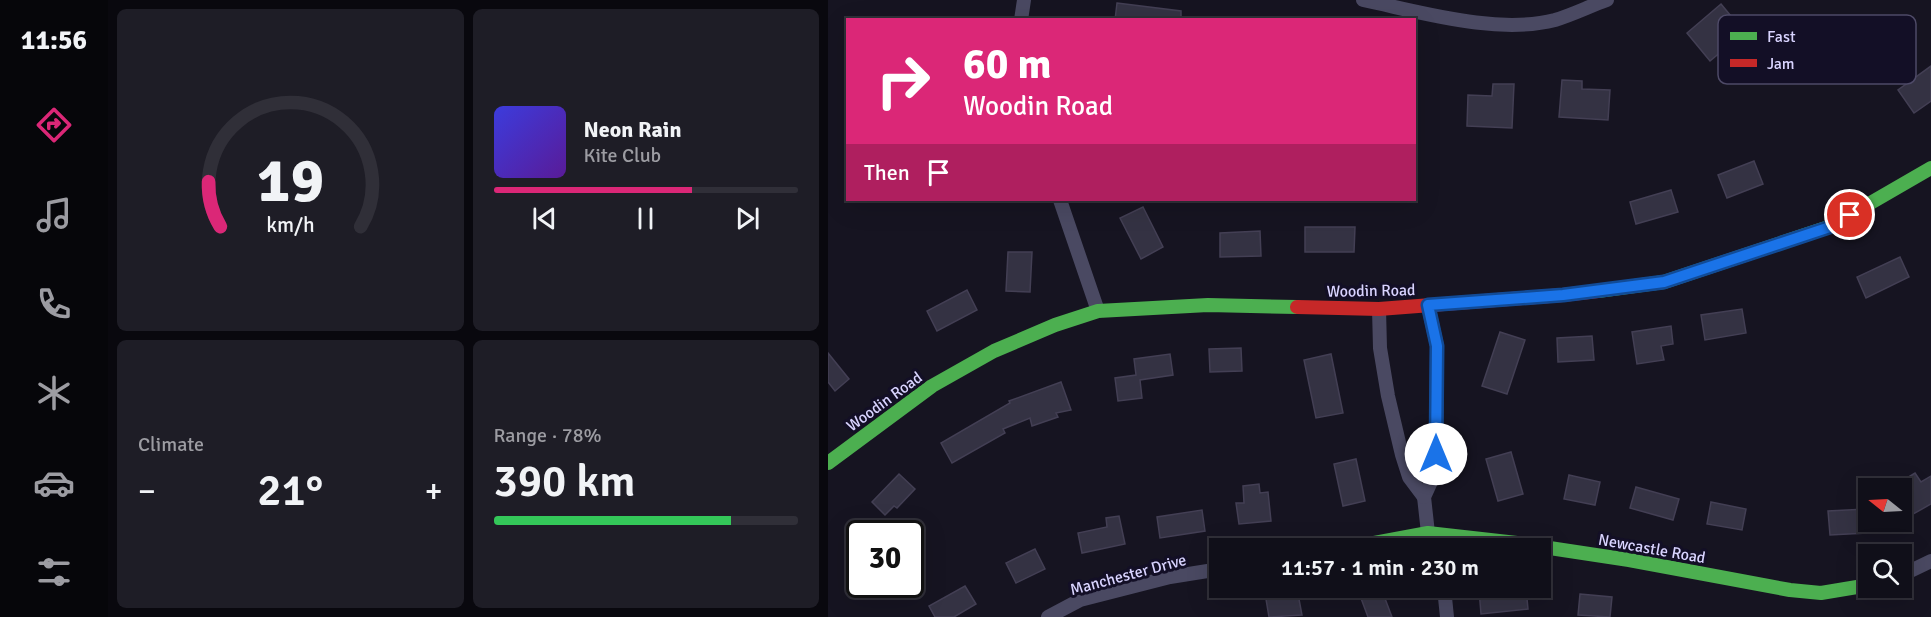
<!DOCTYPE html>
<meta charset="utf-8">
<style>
body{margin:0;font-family:Signika,sans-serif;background:#1e1d26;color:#f1f3f6;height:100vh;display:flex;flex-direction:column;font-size:22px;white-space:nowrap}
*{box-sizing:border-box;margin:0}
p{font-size:20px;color:#9c9ca2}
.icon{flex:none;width:33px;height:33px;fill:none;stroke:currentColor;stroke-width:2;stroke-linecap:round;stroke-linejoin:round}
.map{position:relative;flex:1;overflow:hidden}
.side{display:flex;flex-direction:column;gap:9px;padding:9px;background:#09080e;width:720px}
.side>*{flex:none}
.top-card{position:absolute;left:18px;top:18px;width:570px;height:183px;border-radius:0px;box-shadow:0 6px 24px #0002,0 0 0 2px #302f38;background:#db2777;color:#fff;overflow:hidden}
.needle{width:39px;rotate:288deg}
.controls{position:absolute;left:1030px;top:478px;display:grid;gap:12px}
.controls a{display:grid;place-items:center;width:54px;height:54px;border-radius:0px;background:#100f19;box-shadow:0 6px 24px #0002,0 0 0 2px #302f38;font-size:30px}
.speed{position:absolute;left:18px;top:520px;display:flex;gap:12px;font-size:30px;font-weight:700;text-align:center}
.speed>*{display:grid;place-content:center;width:78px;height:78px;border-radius:50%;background:#100f19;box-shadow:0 6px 24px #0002,0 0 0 2px #302f38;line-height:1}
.speed .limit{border:3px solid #111;border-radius:9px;background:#fff;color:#111}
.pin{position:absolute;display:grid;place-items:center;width:51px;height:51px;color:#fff;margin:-26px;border:3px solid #fff;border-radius:50%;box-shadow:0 2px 6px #0007}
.me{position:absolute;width:66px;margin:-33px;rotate:0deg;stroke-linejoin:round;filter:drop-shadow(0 0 4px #0008)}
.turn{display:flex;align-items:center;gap:21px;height:126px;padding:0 18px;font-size:27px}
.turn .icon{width:78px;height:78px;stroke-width:2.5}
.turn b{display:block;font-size:42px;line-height:51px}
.then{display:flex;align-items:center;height:57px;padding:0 18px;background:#0003;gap:12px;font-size:22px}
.big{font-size:45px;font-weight:600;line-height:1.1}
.side .tile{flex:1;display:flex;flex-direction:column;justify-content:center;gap:9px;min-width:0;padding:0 21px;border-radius:9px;background:#1e1d26}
.side .dial{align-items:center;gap:0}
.dial svg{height:156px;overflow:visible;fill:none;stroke:#302f38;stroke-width:7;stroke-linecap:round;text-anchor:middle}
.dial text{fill:#f1f3f6;stroke:none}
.song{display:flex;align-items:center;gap:18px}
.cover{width:72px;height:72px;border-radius:9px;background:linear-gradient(135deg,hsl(240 70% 55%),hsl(270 70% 35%))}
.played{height:6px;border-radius:3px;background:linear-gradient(90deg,#db2777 65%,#302f38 65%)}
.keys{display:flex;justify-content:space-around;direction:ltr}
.heat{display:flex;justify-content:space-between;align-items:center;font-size:33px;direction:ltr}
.charge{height:9px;border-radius:4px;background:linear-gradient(90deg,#34c759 78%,#302f38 0)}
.side .tiles{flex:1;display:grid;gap:9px;grid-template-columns:repeat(2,1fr)}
.trip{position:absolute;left:381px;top:538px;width:342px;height:60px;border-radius:0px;background:#100f19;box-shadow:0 6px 24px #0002,0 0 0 2px #302f38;font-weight:600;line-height:60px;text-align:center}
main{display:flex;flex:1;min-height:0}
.tabs{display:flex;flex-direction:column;width:108px;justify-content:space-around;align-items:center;background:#06060a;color:#9c9ca2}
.tabs .icon{width:42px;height:42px}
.tabs .selected{color:#db2777}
.tabs b{font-size:27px;color:#f1f3f6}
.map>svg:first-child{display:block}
.building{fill:#343243;stroke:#433f54;stroke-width:1.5}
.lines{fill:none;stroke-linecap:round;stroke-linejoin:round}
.street{stroke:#4a4962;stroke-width:14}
.fast{stroke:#4caf50;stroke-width:14}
.jam{stroke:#c62828;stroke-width:14}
.route-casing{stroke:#114b97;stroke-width:15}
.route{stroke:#1a73e8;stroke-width:10}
.labels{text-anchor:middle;stroke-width:6;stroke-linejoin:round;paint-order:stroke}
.street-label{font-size:16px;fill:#d9d4ff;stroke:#130f26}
.key{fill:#130f26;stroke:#4e4a67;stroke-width:1.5}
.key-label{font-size:16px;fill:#d9d4ff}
</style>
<main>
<nav class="tabs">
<b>11:56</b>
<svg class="icon selected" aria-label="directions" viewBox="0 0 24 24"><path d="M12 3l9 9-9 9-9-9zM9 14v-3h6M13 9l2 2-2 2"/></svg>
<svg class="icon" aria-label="music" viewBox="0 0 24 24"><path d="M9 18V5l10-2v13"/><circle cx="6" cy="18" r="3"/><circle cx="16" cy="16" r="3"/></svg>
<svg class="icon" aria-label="phone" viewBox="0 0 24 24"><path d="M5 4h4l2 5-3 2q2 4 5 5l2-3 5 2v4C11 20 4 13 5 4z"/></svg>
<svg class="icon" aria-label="climate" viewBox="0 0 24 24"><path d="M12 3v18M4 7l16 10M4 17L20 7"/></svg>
<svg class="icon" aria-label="car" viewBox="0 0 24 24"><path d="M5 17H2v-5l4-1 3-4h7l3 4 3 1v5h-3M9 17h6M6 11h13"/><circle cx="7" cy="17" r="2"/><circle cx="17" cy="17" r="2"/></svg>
<svg class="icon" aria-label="filters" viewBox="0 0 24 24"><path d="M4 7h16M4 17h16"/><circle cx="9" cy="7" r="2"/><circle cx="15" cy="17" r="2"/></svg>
</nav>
<section class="side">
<div class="tiles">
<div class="tile dial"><svg viewBox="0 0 100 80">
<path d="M14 69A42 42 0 1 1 86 69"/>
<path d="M14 69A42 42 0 0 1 8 46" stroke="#db2777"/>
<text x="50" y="56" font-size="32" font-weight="700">19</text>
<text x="50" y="72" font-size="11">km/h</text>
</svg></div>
<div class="tile">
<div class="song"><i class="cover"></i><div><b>Neon Rain</b><p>Kite Club</p></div></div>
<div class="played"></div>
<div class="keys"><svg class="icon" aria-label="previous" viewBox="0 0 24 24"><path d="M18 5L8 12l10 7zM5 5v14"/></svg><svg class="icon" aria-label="pause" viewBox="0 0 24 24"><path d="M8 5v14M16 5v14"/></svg><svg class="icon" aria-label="next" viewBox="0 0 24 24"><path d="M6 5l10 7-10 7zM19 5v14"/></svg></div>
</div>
<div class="tile"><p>Climate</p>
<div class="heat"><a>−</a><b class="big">21°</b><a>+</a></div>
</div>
<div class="tile"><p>Range · 78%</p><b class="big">390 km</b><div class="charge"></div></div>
</div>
</section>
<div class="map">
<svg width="1103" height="617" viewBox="0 0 1103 617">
<rect width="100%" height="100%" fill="#161421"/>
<!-- building -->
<g class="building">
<polygon points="289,3 353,11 353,20 287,20"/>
<polygon points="893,4 912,27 891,44 895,50 882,61 859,33"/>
<polygon points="1103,66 1103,101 1086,113 1070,90"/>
<polygon points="734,80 754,81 754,89 782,90 780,120 731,117"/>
<polygon points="665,84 686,84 684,128 639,126 640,95 664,96"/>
<polygon points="926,161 935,184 899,198 890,175"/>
<polygon points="843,190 850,212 808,224 802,202"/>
<polygon points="315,207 335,247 313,259 292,218"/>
<polygon points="477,227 527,227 526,252 477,252"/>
<polygon points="432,231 433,256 392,257 392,233"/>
<polygon points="180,252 204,252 202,292 178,291"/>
<polygon points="1072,257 1081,277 1038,298 1029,277"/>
<polygon points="139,290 149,310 109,331 99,311"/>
<polygon points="914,309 918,333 877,340 873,315"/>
<polygon points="843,326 845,344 833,346 836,360 809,364 804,332"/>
<polygon points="672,332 697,340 679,394 654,386"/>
<polygon points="764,336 766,360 730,362 729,338"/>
<polygon points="413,348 414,371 382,372 381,349"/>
<polygon points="0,353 21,379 7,391 0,382"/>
<polygon points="342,354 345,375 312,380 314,398 290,401 287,378 308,375 306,359"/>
<polygon points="503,354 515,413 488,418 476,360"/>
<polygon points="233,382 243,410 228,413 230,417 204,426 202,418 175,429 177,433 124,463 113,443 182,403 181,401"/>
<polygon points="683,452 695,494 670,501 658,459"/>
<polygon points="528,459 537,501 515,506 506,464"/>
<polygon points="1087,473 1093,482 1103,476 1103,504 1078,518 1074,511 1074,481"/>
<polygon points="71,474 87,489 69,508 66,506 57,515 44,502"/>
<polygon points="741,475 772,482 767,505 736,499"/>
<polygon points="431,484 432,493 440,492 443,521 411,524 408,503 416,503 415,486"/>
<polygon points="808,487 851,499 845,520 802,508"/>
<polygon points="883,502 918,509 914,530 879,524"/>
<polygon points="1038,509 1039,533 1002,535 1000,511"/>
<polygon points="374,510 377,531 332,538 329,517"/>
<polygon points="291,516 297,544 254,553 250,533 279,527 278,518"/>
<polygon points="207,549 217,569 188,583 178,563"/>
<polygon points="137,586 148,604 126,617 107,617 101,606"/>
<polygon points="544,588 553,588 564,617 540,617 531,593"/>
<polygon points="681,588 698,588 700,609 653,614 651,590"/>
<polygon points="470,594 474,615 441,617 438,599"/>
<polygon points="752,594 784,597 782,617 750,615"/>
</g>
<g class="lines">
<!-- street -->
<g class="street">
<path d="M 535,0 C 593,12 669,35 727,20 C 744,15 762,6 779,0"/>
<polyline points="193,20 196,0"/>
<polyline points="232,200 270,311"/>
<polyline points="600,305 609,346 608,454 606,475 596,497 600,533 608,549"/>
<polyline points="551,309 552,348 560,396 574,455 581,477 596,497"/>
<polyline points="1074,575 1103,561"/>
<polyline points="616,588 619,617"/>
<polyline points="220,617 252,600 342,577 392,569"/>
</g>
<!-- fast -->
<g class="fast">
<polyline points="770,291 836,282 1001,227 1103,168"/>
<polyline points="0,463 104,386 166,351 227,325 270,311 380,305 469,307"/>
<polyline points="514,549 600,533 689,543 801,560 962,590 993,593 1041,585"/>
</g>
<!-- jam -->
<polyline class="jam" points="469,307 551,309 735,295 770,291"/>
</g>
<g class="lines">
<!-- route casing -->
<g class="route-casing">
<polyline id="route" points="608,454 609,346 600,305 735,295 836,282 1002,227 1022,215"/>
</g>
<!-- route -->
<use href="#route" class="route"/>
</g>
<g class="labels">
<!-- street labels -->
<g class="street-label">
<text transform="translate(543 290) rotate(-1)" y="6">Woodin Road</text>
<text transform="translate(56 401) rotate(-36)" y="6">Woodin Road</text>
<text transform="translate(824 548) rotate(10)" y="6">Newcastle Road</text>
<text transform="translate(300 574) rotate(-15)" y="6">Manchester Drive</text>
</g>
</g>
<!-- legend -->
<rect x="890" y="15" width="198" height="69" rx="9" class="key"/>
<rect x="902" y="32" width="27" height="8" fill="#4caf50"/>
<rect x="902" y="59" width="27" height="8" fill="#c62828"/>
<g class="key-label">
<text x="939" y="42">Fast</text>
<text x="939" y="69">Jam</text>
</g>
</svg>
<div class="controls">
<a><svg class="needle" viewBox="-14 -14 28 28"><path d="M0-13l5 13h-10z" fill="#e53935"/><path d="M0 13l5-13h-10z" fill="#9c9ca2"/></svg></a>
<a><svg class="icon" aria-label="search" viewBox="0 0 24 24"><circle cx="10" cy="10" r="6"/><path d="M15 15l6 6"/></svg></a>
</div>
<div class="speed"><div class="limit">30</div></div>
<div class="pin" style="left:1022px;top:215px;background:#d93025"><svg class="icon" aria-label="arrive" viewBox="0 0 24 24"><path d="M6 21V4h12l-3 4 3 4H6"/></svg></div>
<svg class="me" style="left:608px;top:454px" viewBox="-20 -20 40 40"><circle r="19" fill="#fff"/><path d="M0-13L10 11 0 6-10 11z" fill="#1a73e8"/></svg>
<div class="trip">11:57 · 1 min · 230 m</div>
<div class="top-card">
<div class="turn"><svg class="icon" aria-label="right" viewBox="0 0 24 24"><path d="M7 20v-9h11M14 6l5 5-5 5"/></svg><div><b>60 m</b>Woodin Road</div></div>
<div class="then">Then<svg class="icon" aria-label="arrive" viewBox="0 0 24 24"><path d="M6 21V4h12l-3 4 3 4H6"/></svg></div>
</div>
</div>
</main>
